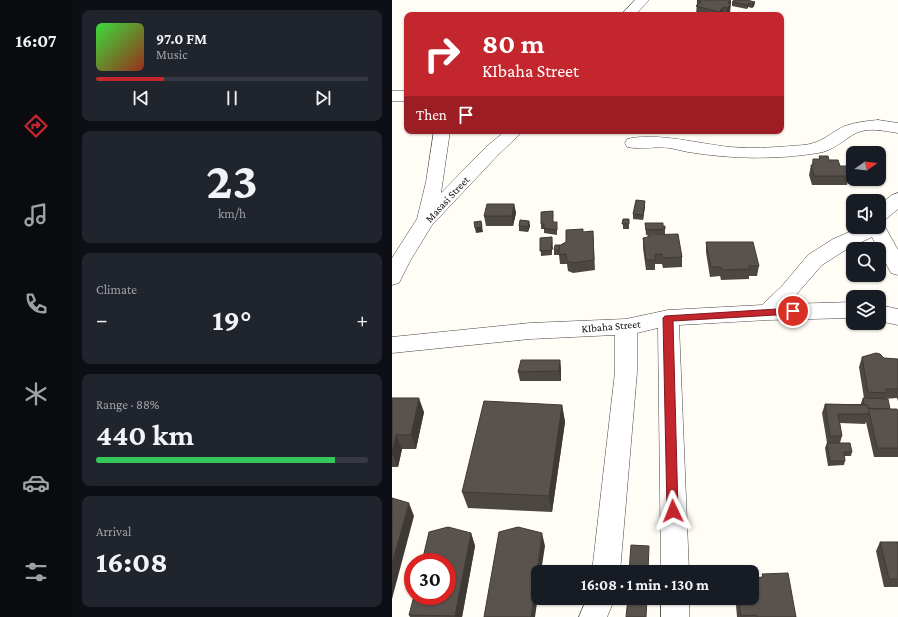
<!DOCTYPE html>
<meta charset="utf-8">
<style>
body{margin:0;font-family:"Crimson Pro",serif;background:#20242c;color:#f1f3f6;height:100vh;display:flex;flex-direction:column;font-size:15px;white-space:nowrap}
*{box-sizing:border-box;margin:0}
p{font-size:13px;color:#9ea1a6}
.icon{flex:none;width:22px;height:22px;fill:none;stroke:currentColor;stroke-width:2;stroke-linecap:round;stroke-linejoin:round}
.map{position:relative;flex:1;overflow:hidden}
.panel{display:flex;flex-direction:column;gap:10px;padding:10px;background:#0d0f14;width:320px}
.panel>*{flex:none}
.hud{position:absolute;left:12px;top:12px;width:380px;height:122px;border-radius:8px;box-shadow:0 1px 3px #0004;background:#c4262e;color:#fff;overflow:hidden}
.needle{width:26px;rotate:76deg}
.tools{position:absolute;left:454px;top:146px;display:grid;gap:8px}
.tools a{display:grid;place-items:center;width:40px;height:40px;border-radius:8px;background:#171b24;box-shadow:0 1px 3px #0004;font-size:20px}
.speed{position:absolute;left:12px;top:553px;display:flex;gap:8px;font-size:20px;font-weight:700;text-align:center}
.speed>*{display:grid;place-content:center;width:52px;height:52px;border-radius:50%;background:#171b24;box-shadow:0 1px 3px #0004;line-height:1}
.speed .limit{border:6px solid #d22;background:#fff;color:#111}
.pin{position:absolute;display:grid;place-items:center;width:34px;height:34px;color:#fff;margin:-17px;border:2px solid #fff;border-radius:50%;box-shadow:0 1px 4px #0007}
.me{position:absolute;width:44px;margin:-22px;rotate:358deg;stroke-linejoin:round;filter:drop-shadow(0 0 3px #0008)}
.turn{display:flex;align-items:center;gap:14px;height:84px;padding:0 12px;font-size:18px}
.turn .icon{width:52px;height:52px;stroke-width:2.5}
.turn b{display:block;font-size:28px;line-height:34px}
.then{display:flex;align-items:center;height:38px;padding:0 12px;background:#0003;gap:8px;font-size:15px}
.big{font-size:30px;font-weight:700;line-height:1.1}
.panel .widget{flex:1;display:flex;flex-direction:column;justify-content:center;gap:6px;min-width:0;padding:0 14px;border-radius:8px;background:#20242c}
.panel .dial{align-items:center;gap:0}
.dial b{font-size:52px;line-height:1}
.song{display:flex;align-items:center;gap:12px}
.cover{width:48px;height:48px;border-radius:6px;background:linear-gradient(135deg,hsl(120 70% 55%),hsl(10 70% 35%))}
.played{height:4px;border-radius:2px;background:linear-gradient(90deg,#c4262e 25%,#363941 25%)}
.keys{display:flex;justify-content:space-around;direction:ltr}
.heat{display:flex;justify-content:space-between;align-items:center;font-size:22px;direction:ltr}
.charge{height:6px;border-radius:3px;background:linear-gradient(90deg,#34c759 88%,#363941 0)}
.trip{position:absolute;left:139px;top:565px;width:228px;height:40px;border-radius:8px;background:#171b24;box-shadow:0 1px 3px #0004;font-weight:700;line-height:40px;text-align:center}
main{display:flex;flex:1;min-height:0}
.menu{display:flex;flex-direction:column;width:72px;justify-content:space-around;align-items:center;background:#090b0e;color:#9ea1a6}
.menu .icon{width:28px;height:28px}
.menu .on{color:#c4262e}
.menu b{font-size:18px;color:#f1f3f6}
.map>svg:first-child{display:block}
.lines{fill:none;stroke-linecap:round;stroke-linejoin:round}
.street-casing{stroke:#444;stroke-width:1}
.street{fill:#fff;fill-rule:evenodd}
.wall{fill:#4d4742}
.shaded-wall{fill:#3f3936}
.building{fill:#5a524d;stroke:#3f3936}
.route{fill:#c4262e;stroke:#7f191e}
.labels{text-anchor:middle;stroke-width:4;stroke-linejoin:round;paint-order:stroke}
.street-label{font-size:11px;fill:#111;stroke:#fff}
</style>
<main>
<nav class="menu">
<b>16:07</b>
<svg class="icon on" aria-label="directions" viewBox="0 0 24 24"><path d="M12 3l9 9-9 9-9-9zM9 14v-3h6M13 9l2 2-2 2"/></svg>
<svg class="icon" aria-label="music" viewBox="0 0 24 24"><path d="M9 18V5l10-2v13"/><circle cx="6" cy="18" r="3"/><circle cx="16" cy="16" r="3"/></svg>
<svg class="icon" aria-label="phone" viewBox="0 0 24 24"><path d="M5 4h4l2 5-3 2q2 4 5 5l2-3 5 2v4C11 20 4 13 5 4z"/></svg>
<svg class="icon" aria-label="climate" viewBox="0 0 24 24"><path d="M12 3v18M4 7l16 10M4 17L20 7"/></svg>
<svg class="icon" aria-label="car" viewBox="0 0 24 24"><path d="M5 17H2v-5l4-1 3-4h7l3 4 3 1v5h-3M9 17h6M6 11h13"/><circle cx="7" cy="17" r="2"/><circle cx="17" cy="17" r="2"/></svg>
<svg class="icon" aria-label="filters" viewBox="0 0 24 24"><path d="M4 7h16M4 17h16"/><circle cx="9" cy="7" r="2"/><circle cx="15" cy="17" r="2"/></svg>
</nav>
<section class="panel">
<div class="widget">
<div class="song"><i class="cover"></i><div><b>97.0 FM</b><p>Music</p></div></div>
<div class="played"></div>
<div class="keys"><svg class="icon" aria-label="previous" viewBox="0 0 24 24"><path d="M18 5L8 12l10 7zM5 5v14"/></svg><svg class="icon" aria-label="pause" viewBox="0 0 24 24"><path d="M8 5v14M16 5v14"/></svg><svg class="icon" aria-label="next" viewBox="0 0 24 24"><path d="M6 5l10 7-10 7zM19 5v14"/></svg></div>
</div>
<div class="widget dial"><b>23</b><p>km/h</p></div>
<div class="widget"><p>Climate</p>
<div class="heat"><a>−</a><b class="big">19°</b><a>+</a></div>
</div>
<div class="widget"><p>Range · 88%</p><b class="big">440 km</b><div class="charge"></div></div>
<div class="widget"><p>Arrival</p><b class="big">16:08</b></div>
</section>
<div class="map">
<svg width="506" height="617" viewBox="0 0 506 617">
<rect width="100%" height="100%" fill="#fffdf5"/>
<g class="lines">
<!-- street casing -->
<g class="street-casing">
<g id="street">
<polygon points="243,0 257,0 243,15 229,15"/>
<rect x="0" y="91" width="15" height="10"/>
<path d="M 486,120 L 506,123 L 506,133 C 492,131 477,127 464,133 C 451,140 441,151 426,153 C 383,160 339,159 296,152 C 290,151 284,149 278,148 C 264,146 249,150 235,147 L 233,143 L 235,139 C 265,132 308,144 338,147 C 363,149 388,147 412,145 C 431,143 437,133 453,126 C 464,122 475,121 486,120 Z"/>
<polygon points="42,131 58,131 49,193 94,147 113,131 131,131 106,155 40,225 18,261 7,283 0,285 0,258 25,219 34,182"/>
<polygon points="506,193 506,209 494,219 487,221 487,205 500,195"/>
<polygon points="487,222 491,223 506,250 506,275 499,273 480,237 455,249 430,265 396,304 461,302 461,318 375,320 287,325 297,572 269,572 266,328 245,333 245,372 228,572 200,572 223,372 223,335 138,339 0,353 0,337 138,323 234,319 276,310 370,305 390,286 416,255 441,239 469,227 487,227"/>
<polygon points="487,305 506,309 506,325 487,321"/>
<polygon points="195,598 223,598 215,617 187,617"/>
<rect x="269" y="598" width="28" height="19"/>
</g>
</g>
<!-- street -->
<use href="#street" class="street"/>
</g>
<!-- wall -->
<g class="wall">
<polygon points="339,0 338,12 335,15 304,15 305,1"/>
<polygon points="340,2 363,2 362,6 360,8 356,7 355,9 340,6"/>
<polygon points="427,156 437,160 448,166 459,170 455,185 420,185 417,175 419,165 420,165 421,159 427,159"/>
<polygon points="122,204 124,213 121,226 94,226 92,216"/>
<polygon points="253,206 251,220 241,219 241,214"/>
<polygon points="161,211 161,222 165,222 165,235 152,233 152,229 149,229 149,224"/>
<rect x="231" y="219" width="6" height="10"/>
<polygon points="137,221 138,226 136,232 127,231 127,226"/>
<polygon points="253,223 271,226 273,229 273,234 254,235"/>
<polygon points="201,231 203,270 181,273 176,271 175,264 168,264 167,255 162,255 162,250 168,245 192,232"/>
<polygon points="148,238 161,249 160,249 160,255 149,256"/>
<polygon points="251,238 290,257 290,267 271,268 270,264 263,264 263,270 254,270 251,248"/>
<polygon points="314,242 367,266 365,276 357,276 357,279 329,280 328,276 318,277 314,252"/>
<polygon points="470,357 506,359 506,401 505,398 492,399 498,409 506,413 506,457 482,457 474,422 473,424 448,423 450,436 448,443 460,452 459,456 452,456 453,461 452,465 436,466 433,448 435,443 430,413 433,404 469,404 469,403 471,398 472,398 467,367"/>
<polygon points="168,360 169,370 169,381 128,381 126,372"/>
<polygon points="0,398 32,412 24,449 10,449 6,467 0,467"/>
<polygon points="170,405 173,422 160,512 76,508 70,492"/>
<polygon points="79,533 83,546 70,617 18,617 17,615"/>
<polygon points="488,542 506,542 506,587 492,587 484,551"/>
<polygon points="370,574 404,617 345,617 344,605 345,598 360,598 370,577"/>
</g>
<!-- shaded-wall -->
<g class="shaded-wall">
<polygon points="339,0 338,12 335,15 334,15 336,3"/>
<polygon points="363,2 362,6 360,8 360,4"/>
<polygon points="357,3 356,7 355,9 355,5"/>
<polygon points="331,7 331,15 327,15 327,12"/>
<polygon points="253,201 253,206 251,220 251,215"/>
<polygon points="122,204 124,213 121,226 120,216"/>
<polygon points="89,221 91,232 84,233 83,228"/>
<polygon points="137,221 138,226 136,232 136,227"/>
<polygon points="160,237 161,249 160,249 160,255 159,244"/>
<polygon points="168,360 169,370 169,381 167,371"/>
<polygon points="27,398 32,412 24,449 19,435"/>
<polygon points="170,405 173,422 160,512 157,496"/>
<polygon points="4,435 10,449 6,467 0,454"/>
<polygon points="17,503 22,516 0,599 0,563"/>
<polygon points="79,533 83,546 70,617 63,617 63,616"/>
<polygon points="150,533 153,546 149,572 146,572 146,596 143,617 139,617"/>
</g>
<!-- building -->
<g class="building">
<polygon points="306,0 339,0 336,3 339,4 335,8 331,7 327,12 304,6 309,2 305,1"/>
<polygon points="342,0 355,0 363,2 360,4 357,3 355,5 340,2"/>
<polygon points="427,156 436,156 437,160 446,160 448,166 458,166 459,170 456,170 457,176 422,176 419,165 421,165 421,159 428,159"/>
<polygon points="244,200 253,201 251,215 241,214"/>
<polygon points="95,204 122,204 120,216 92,216"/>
<polygon points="161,211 161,222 165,222 165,230 152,228 152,224 149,224 149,212"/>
<polygon points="231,219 237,219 237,224 230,224"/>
<polygon points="128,220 137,221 136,227 127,226"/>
<polygon points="89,221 90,227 83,228 82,222"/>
<polygon points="253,223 271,223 271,226 273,226 273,229 254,230"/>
<polygon points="191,229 191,232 201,231 202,260 180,263 175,261 174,254 167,255 167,246 174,242 174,230"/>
<polygon points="286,234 290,257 271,258 270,254 263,254 263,260 254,260 251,238 256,237 256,235"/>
<polygon points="160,237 160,244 159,244 160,250 148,251 148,238"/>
<polygon points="314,242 361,242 367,266 357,266 358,269 330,270 329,267 319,267"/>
<polygon points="163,245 168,245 167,246 167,250 162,250"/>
<polygon points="484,353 488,354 492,358 506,359 506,389 494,389 494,393 476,392 470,357"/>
<polygon points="129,360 168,360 167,371 126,372"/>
<polygon points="0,398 27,398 19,435 4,435 0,454"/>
<polygon points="471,398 496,399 498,409 475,408 475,405 472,405"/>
<polygon points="92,401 170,405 157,496 70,492"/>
<polygon points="433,404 475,405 476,409 505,409 506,413 506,448 485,448 477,411 477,414 446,414 450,436 438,436"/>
<polygon points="435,443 458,443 460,452 452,452 453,461 438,461"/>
<polygon points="0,498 17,503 0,563 0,521 1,517 0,517"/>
<polygon points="56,527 79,533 63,616 17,615 22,596 55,596 55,562 30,562 37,532"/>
<polygon points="126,527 150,533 139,617 92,617 107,532"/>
<polygon points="488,542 506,542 506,579 497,579"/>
<polygon points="239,545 257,546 256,572 237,572"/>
<polygon points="396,573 404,617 365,617 364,615 349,616 346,598 360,598 360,578 371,577 370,574"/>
<polygon points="236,598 255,598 254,617 234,617"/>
</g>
<!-- route -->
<polygon class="route" points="401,308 406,311 401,314 281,321 286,511 285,515 281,516 277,515 275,511 271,318 273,316"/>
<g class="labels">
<!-- street labels -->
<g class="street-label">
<text transform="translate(55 199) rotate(-47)" y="4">Masasi Street</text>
<text transform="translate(219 326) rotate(-5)" y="4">KIbaha Street</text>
</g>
</g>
</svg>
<div class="tools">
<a><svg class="needle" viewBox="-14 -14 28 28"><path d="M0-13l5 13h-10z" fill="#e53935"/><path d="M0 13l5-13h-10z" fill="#9ea1a6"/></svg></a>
<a><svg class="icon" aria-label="sound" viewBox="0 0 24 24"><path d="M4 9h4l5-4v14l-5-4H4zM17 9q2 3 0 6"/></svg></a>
<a><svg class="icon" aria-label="search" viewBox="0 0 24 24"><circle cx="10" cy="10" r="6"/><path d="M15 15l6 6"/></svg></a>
<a><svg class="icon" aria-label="layers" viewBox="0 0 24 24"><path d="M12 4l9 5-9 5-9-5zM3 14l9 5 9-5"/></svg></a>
</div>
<div class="speed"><div class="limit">30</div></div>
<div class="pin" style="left:401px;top:311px;background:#d93025"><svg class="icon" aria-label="arrive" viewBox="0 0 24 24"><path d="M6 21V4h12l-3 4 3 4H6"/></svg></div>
<svg class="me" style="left:281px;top:511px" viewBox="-20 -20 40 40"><path d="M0-17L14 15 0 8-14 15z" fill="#c4262e" stroke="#fff" stroke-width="4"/></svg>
<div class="trip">16:08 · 1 min · 130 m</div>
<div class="hud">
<div class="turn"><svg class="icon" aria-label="right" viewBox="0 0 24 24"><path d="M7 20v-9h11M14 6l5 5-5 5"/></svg><div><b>80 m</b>KIbaha Street</div></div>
<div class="then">Then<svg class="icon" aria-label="arrive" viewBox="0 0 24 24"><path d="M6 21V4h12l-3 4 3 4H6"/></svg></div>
</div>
</div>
</main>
